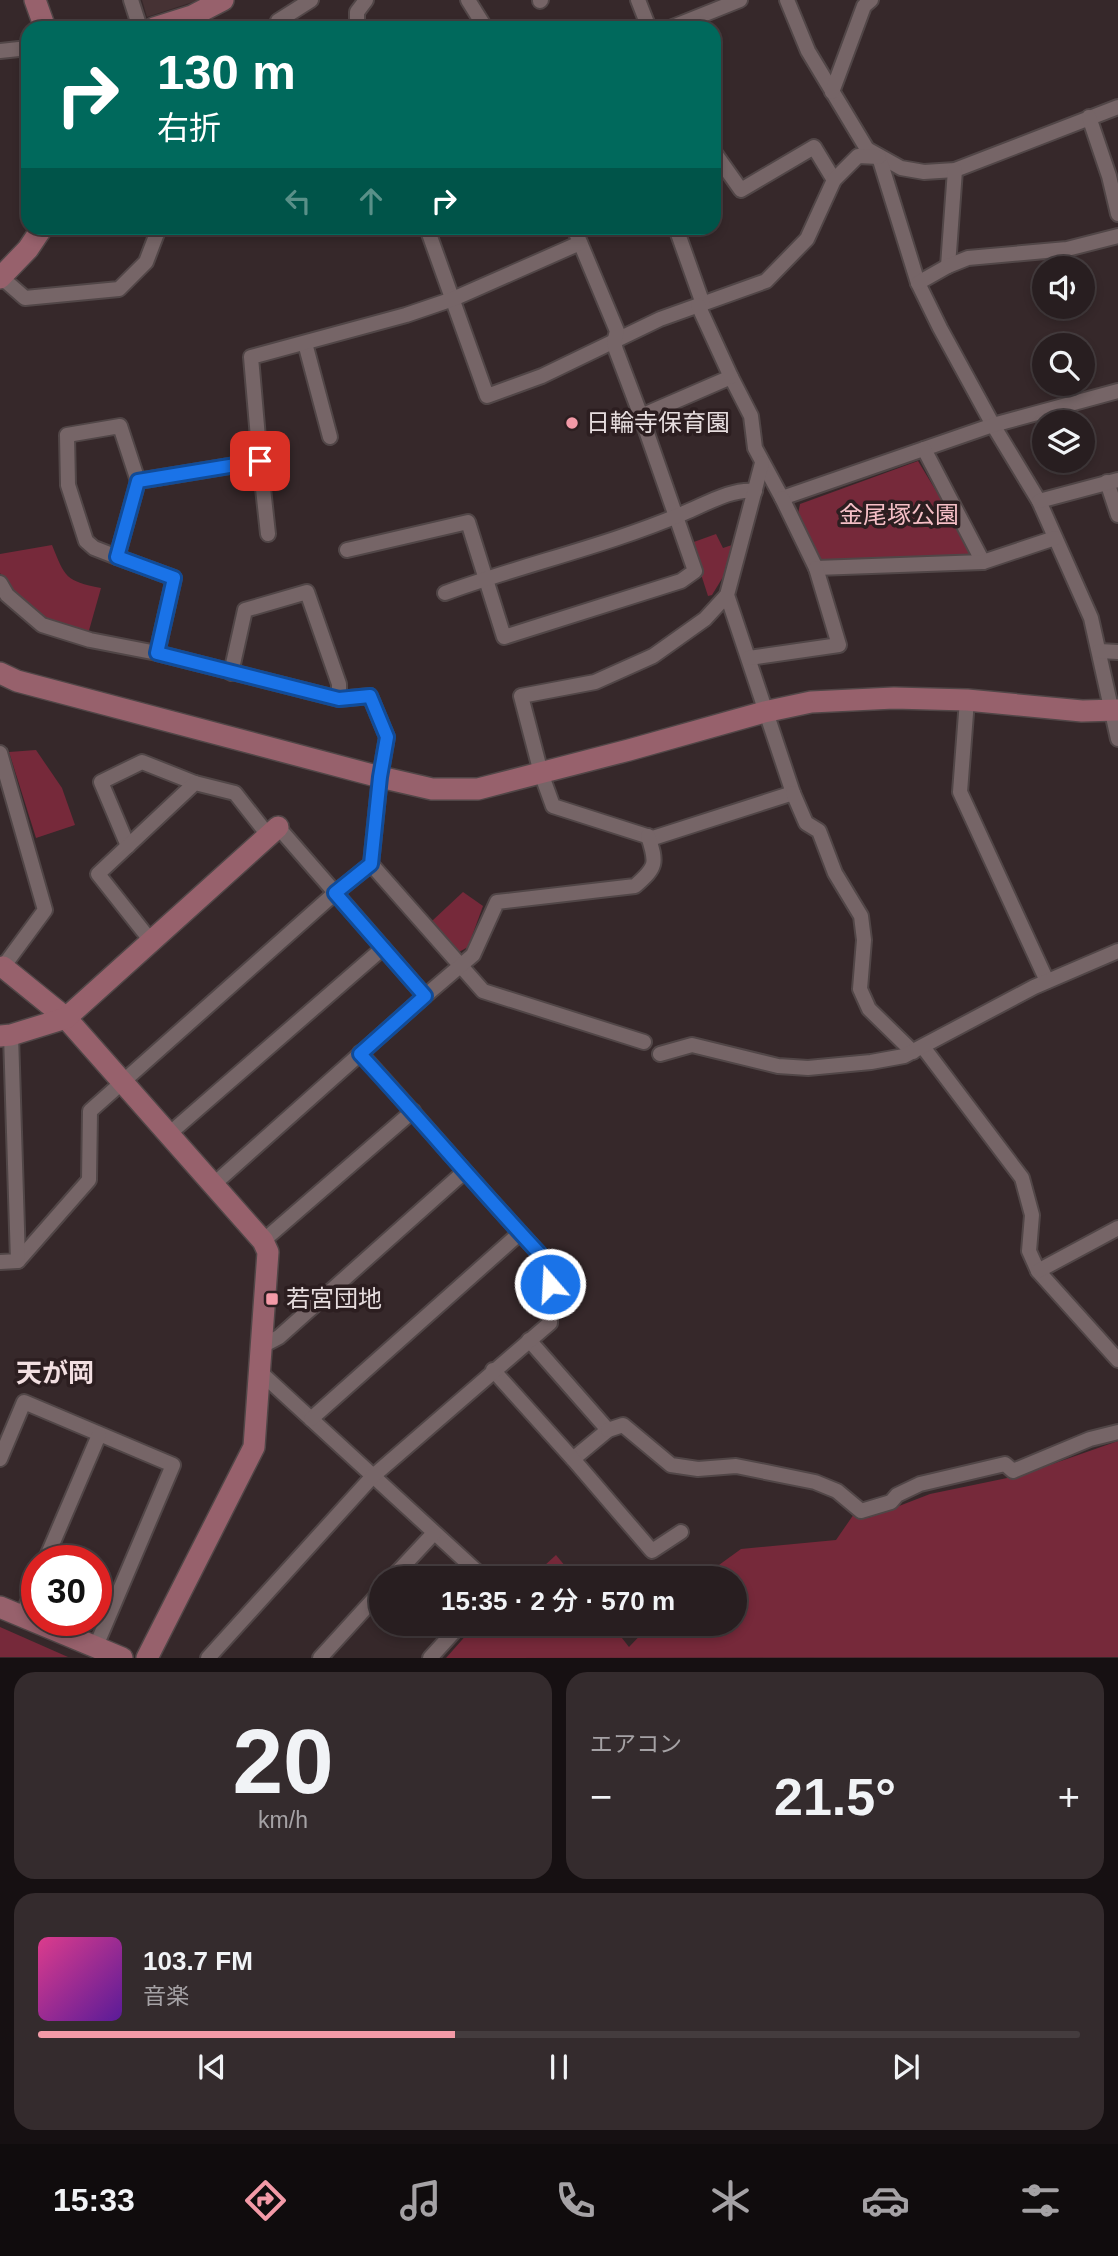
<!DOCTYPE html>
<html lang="ja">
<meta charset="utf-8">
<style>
body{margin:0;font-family:Helvetica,"Noto Sans JP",sans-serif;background:#342b2d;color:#f1f3f6;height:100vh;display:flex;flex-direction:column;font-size:26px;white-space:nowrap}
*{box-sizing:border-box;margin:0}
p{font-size:23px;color:#a5a2a5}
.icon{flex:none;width:38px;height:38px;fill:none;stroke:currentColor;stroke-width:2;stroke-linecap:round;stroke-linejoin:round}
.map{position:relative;height:1658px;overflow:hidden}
.sheet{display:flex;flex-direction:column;gap:14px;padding:14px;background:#161012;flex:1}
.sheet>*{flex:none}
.hud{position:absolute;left:21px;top:21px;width:700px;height:214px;border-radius:21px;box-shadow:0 4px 10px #0003,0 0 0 2px #443c3e;background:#00695c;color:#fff;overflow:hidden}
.controls{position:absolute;left:1032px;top:256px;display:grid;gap:14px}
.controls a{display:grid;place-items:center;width:63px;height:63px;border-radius:50%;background:#281e20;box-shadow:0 4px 10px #0003,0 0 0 2px #443c3e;font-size:35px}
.speed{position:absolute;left:21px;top:1545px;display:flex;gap:14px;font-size:35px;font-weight:700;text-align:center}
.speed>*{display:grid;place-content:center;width:91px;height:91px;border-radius:50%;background:#281e20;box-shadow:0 4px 10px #0003,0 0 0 2px #443c3e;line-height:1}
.speed .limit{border:10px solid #d22;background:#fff;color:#111}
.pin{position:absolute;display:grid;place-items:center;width:60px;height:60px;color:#fff;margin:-30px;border-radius:14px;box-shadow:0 4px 10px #0006}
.me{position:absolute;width:77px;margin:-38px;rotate:341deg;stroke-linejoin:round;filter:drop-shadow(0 0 5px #0008)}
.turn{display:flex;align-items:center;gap:24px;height:147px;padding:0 21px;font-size:32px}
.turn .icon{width:91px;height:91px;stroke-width:2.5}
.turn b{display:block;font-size:49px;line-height:60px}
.lanes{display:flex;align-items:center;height:66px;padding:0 21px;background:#0003;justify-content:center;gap:35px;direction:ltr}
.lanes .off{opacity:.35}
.big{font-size:52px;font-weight:600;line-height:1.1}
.sheet .card{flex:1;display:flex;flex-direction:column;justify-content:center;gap:10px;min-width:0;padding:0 24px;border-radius:21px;background:#342b2d}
.sheet .dial{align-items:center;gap:0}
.dial b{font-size:91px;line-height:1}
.song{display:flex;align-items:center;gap:21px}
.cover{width:84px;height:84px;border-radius:10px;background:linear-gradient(135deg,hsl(330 70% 55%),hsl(270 70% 35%))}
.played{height:7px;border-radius:4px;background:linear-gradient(90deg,#f39aa7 40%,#443c3e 40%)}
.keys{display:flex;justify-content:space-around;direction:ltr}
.heat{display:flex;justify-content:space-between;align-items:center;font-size:38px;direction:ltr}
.sheet .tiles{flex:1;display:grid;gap:14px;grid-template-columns:1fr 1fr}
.card:last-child{grid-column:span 2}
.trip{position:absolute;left:369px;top:1566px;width:378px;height:70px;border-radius:35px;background:#281e20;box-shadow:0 4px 10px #0003,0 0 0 2px #443c3e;font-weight:600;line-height:70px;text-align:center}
.tabs{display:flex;height:112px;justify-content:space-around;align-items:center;background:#100c0d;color:#a5a2a5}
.tabs .icon{width:49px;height:49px}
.tabs .active{color:#f39aa7}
.tabs b{font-size:32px;color:#f1f3f6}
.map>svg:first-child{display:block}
.built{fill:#463234}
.green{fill:#76293a}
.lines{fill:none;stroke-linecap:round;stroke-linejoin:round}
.street-casing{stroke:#514647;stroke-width:18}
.secondary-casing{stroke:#514647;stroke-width:24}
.street{stroke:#766567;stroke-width:14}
.secondary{stroke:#97616c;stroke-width:21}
.route-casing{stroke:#114b97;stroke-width:18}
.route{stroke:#1a73e8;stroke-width:12}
.poi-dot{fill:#f39aa7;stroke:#2c1e20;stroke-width:2.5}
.labels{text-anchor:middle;stroke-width:7;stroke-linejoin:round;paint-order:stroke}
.poi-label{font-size:24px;fill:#e6ddde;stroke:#2c1e20;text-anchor:start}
.park-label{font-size:24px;fill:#f5bfc6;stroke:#2c1e20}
.neighbourhood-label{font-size:26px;font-weight:bold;fill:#f2dfe1;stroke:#2c1e20}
</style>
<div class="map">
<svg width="1118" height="1658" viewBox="0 0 1118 1658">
<rect width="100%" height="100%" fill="#36282a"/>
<!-- built -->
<polygon class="built" points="142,0 199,0 147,17"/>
<!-- green -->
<g class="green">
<polygon points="918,461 970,547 969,556 820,561 798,514 800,504"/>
<polygon points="716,534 723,548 732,545 723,577 712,595 708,596 691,543"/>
<path d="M 52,545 C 65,577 65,581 101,588 L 88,634 L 60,627 L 33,613 L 7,585 L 0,573 L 0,554 Z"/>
<polygon points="36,750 62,788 75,825 36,838 9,752"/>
<polygon points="463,892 483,906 468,947 459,952 432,921"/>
<polygon points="1118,1441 1118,1657 446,1658 476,1624 611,1624 629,1647 651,1624 735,1624 735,1578 701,1578 741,1549 836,1540 854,1514 868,1518 930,1494 1021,1475"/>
<polygon points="556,1555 575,1578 531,1578"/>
<polygon points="0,1627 68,1657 0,1657"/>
</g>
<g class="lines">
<!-- street casing -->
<g class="street-casing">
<g id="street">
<polyline points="131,0 140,28"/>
<polyline points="468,0 483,24"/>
<polyline points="638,0 649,28"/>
<polyline points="787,0 808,51 867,149 901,168 924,172 955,170 1118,107"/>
<polyline points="540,1 541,0"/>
<polyline points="275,28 278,21 311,0"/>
<polyline points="357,28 357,12 366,0"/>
<polyline points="670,28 740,0"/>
<polyline points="0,51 28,48"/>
<polyline points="832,92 864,6 871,0"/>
<polyline points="1089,117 1109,176 1118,214"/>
<polyline points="714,152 741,190 814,147 834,180"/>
<polyline points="879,157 918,283 940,328 993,425 1039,501 1091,618 1118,739"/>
<polyline points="427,228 487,396 542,376 660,319 766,281 807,239 834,180 858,156 879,157"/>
<polyline points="574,228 617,331 614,342 616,350 641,416 731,377 751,416 755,448 782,498 993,425 1118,391"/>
<polyline points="676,228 703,304"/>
<polyline points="948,266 955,170"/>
<polyline points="1,277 25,298 119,289 146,262 159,228"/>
<polyline points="918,283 948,266 968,258 1067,249 1118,236"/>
<polyline points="698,305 731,377"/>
<polyline points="305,343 330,437"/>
<polyline points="924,449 983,562"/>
<polyline points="260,461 268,534"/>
<polyline points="1107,482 1118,515"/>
<polyline points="782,498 816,568 983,562 1055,538"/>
<polyline points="1039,501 1118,480"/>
<polyline points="347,550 468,522 504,637 681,581 695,571 641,416"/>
<polyline points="117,557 94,548 86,541 68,485 67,435 120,426 138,481"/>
<polyline points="0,583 7,595 42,625 90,640 157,653 339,699 370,696 387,737 380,777 371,864 483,991 644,1042"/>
<path d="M 445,593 C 524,564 607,546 684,513 C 706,504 732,488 755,491"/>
<polyline points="727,595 793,793 653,838 553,806 541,773 521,696 595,682 653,656 705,619 727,595 762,463"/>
<polyline points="1099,651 1118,652"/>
<polyline points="157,653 174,578 117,557 138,481 260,461 251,357 406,315 453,299 580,243"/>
<polyline points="749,658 839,645 816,568"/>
<polyline points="231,673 245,610 307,592 339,684 339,699"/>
<polyline points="967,700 960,792 1047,981"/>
<polyline points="0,753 45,910 3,967 0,967"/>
<polyline points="793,793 806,823 819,831 835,873 861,916 864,940 860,989 869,1009 913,1052"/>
<polyline points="128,846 101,782 142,762 195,783"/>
<polyline points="151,941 98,874 195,783 235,793 268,835"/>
<path d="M 425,996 L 473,955 L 497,902 L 635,886 C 657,867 657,863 648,836"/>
<polyline points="923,1047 1022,1178 1032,1215 1029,1251 1038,1271 1118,1360"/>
<polyline points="660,1054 692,1045 778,1066 808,1068 871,1062 904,1056 1034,987 1118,951"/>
<polyline points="169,1134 383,948"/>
<polyline points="213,1185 425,996 278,827"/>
<polyline points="263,1241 413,1111"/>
<polyline points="18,1261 89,1180 90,1111 335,893 371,864"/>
<polyline points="0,1262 18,1261 11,1035"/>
<polyline points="1038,1271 1118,1228"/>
<polyline points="529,1340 608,1430 573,1459"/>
<polyline points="262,1346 279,1337 464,1172"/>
<polyline points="493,1370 573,1459 652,1551 681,1532"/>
<polyline points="260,1372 484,1578"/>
<polyline points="311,1419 520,1233"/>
<polyline points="608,1430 623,1425 671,1465 698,1469 736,1466 815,1482 837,1491 861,1511 891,1502 897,1495 920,1484 1005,1464 1013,1471 1090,1439 1118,1432"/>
<polyline points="0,1459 24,1402 173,1465 96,1646"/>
<polyline points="45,1561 99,1435"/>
<polyline points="392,1578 434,1533"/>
<polyline points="22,1616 37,1580"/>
<path d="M 208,1658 L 372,1477 L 550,1323 L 550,1265 C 485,1196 424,1123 360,1053"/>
<polyline points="320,1658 382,1590"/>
<polyline points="430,1658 461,1624"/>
</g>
</g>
<!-- secondary casing -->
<g class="secondary-casing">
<g id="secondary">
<polyline points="35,0 45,28"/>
<polyline points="154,28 192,16 223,0"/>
<polyline points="0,278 28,249 42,228"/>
<polyline points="0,673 17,681 380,777 432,789 478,789 629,750 764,712 811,702 894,698 967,700 1082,711 1118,710"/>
<polyline points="3,967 66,1018 263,1241 268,1252 254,1447 147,1658"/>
<polyline points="0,1036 11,1035 66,1018 278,827"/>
<polyline points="0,1607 122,1658"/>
</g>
</g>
<!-- street -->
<use href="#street" class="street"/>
<!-- secondary -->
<use href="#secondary" class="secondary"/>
</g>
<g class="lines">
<!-- route casing -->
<g class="route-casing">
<path id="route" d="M 260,461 L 138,481 L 117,557 L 174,578 L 157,653 L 339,699 L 370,696 L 387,737 L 380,777 L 371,864 L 335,893 L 425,996 L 360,1054 C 424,1123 485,1196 550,1265 L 550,1284"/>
</g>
<!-- route -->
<use href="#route" class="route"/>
</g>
<!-- markers -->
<g class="poi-dot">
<circle cx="572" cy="423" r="7"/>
<rect x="265" y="1292" width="14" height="14" rx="3.5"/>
</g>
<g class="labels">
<!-- poi labels -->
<g class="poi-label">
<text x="586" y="431">日輪寺保育園</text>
<text x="286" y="1307">若宮団地</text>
</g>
<!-- park labels -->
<g class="park-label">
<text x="899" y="523">金尾塚公園</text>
</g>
<!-- neighbourhood labels -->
<g class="neighbourhood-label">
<text x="55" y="1382">天が岡</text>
</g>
</g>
</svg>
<div class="controls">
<a><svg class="icon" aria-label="sound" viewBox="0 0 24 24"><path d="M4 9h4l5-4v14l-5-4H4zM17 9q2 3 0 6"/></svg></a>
<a><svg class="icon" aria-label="search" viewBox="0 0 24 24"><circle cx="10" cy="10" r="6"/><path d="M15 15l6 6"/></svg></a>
<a><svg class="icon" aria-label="layers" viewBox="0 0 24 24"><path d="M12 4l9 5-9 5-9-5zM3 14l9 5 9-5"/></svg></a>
</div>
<div class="speed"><div class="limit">30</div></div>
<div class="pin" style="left:260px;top:461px;background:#d93025"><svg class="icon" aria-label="arrive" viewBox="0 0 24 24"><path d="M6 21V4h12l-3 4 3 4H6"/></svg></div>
<svg class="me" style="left:550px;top:1284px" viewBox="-20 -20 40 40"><circle r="17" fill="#1a73e8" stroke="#fff" stroke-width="3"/><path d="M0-11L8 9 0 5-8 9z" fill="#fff"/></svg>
<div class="trip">15:35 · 2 分 · 570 m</div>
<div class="hud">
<div class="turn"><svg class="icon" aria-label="right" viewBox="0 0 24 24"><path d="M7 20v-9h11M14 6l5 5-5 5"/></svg><div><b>130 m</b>右折</div></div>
<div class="lanes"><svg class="icon off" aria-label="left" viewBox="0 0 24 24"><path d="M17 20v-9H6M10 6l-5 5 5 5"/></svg><svg class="icon off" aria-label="ahead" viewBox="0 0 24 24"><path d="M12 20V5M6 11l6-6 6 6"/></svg><svg class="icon" aria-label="right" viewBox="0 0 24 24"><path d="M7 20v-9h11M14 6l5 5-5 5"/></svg></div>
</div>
</div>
<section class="sheet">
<div class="tiles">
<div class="card dial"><b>20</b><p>km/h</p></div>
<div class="card"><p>エアコン</p>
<div class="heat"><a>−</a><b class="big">21.5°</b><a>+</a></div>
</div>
<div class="card">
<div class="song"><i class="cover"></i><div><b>103.7 FM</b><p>音楽</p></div></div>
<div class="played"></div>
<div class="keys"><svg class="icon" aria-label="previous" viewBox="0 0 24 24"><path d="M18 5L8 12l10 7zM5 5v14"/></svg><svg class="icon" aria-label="pause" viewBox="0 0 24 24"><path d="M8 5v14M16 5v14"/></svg><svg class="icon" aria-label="next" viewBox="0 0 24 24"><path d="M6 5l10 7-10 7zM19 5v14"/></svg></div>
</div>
</div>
</section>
<nav class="tabs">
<b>15:33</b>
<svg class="icon active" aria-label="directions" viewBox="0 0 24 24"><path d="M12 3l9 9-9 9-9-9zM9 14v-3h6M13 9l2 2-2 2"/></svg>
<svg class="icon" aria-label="music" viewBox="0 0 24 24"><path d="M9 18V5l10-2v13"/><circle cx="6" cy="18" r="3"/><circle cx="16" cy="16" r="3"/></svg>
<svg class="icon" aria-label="phone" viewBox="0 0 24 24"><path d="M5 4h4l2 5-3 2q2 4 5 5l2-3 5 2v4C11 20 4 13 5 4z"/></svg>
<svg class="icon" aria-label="climate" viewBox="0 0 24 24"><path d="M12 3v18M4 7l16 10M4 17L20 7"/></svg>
<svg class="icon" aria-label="car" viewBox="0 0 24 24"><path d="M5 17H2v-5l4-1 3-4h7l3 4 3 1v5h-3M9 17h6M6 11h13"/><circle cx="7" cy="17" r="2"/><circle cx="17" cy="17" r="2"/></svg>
<svg class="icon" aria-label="filters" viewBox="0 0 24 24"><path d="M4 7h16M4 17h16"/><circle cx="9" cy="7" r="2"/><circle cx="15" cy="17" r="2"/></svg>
</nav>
